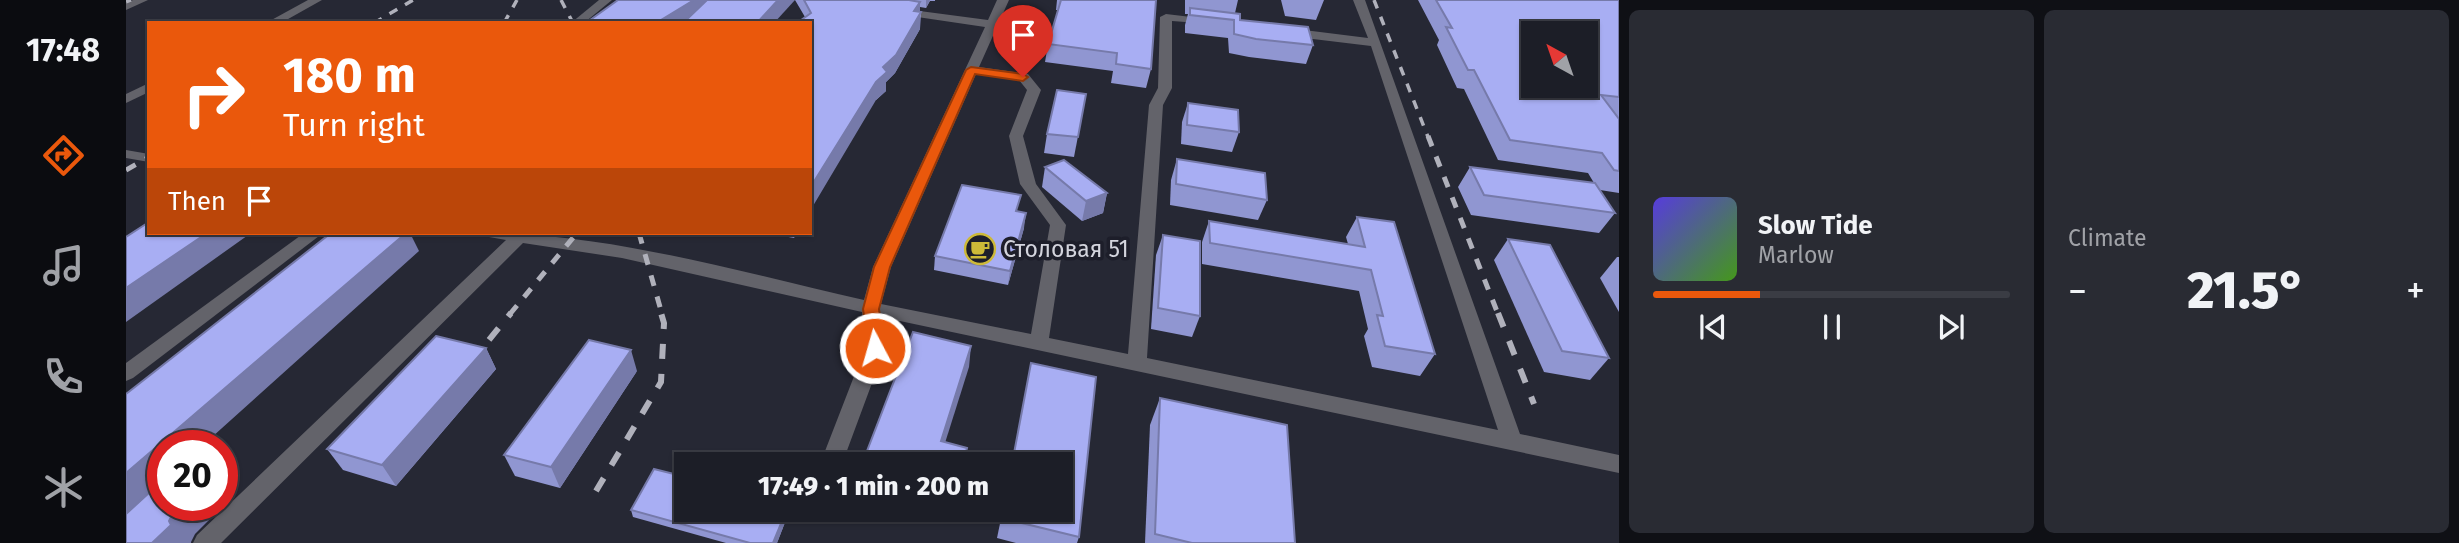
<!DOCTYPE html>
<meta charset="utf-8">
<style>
body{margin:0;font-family:"Fira Sans",sans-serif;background:#292b33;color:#f1f3f6;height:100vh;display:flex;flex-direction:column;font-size:26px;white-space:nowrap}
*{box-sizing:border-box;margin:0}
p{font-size:23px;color:#a0a2a7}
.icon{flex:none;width:38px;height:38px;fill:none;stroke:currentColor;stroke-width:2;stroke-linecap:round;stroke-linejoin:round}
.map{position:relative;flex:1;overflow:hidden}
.drawer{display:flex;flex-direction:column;gap:10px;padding:10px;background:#0f1015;width:840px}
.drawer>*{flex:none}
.top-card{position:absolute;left:21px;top:21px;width:665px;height:214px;border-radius:0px;box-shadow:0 2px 5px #0004,0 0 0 2px #3a3c44;background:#ea580c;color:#fff;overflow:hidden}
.needle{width:46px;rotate:320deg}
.controls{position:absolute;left:1395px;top:21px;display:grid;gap:14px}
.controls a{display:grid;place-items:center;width:77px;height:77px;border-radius:0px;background:#1c1e27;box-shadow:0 2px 5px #0004,0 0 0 2px #3a3c44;font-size:35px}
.speed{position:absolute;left:21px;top:430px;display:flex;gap:14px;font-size:35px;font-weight:700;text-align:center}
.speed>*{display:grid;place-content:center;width:91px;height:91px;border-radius:50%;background:#1c1e27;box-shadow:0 2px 5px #0004,0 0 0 2px #3a3c44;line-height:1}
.speed .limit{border:10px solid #d22;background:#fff;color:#111}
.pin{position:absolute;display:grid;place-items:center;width:60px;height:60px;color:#fff;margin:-72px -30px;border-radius:50% 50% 50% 0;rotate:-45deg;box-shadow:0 0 7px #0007}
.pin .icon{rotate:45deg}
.me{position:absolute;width:77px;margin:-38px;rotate:354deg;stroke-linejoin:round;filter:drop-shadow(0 0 5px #0008)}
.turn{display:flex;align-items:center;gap:24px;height:147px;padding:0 21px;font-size:32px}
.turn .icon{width:91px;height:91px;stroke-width:2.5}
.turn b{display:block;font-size:49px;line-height:60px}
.then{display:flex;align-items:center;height:66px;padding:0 21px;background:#0003;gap:14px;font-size:26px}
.big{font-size:52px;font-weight:800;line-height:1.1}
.drawer .card{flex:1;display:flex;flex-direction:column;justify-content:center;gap:10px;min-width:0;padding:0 24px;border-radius:10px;background:#292b33}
.song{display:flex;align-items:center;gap:21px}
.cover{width:84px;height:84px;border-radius:10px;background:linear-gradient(135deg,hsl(250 70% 55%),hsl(100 70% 35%))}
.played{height:7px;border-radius:4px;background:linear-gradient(90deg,#ea580c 30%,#3a3c44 30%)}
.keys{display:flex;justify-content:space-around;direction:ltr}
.heat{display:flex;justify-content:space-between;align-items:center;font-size:38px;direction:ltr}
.drawer .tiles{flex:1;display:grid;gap:10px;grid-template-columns:repeat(2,1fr)}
.trip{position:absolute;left:548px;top:452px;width:399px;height:70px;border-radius:0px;background:#1c1e27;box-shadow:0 2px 5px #0004,0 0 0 2px #3a3c44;font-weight:800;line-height:70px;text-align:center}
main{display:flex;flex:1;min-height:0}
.tab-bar{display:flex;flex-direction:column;width:126px;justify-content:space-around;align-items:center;background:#0b0c10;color:#a0a2a7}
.tab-bar .icon{width:49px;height:49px}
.tab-bar .selected{color:#ea580c}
.tab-bar b{font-size:32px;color:#f1f3f6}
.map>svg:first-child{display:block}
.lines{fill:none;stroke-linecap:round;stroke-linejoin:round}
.minor{fill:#63636a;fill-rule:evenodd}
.rail-far2{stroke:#b0b1bb;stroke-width:3.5;stroke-dasharray:9 9;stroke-linecap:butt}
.rail-far1{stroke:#b0b1bb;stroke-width:5;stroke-dasharray:11 11;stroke-linecap:butt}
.rail{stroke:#b0b1bb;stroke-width:6;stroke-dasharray:15 15;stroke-linecap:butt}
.wall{fill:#9096d1}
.shaded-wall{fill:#767aaa}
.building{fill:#a8aef3;stroke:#767aaa;stroke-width:2;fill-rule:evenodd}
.route{fill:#ea580c;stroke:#983908;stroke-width:2}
.labels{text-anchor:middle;stroke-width:7;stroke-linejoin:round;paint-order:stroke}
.poi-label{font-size:23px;fill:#d3d4dd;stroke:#1d1e2a;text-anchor:start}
</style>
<main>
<nav class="tab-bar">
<b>17:48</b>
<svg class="icon selected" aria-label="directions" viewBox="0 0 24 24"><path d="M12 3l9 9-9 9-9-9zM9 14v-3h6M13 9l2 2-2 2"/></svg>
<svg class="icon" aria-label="music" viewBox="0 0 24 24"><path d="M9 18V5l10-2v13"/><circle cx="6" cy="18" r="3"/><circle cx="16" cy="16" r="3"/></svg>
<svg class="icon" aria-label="phone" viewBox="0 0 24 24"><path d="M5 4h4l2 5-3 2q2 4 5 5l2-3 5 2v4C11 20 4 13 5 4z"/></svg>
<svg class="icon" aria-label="climate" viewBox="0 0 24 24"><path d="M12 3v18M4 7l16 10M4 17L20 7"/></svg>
</nav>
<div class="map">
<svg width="1493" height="543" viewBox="0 0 1493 543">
<rect width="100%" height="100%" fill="#262834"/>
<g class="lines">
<!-- minor -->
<g class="minor">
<polygon points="7,0 22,0 0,10 0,3"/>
<polygon points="182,0 196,0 155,23 140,23"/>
<polygon points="473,0 486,0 458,23 445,23"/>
<path d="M 871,0 L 883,0 L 853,67 L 902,74 L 915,90 L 897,136 L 910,184 L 940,225 L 923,338 L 1002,354 L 1023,105 L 1032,88 L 1034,17 L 1040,14 L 1082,19 L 1086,20 L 1086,24 L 1046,21 L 1046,88 L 1037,105 L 1021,358 L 1372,430 L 1245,46 L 1162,36 L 1156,32 L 1162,28 L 1242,38 L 1227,0 L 1239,0 L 1394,434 L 1493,455 L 1493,473 L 755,317 L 759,348 L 716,464 L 694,464 L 739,348 L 736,312 L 496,258 L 397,243 L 95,543 L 67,543 L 71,535 L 380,240 L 363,237 L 361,233 C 483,233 618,273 738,300 L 747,267 L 859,27 L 771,14 L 765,11 L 771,8 L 862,20 ZM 850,74 L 893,80 L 901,90 L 883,136 L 894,184 L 924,225 L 905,334 L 755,304 L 765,267 Z"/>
<polygon points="23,83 23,92 0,103 0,94"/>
<polygon points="0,150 23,154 23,162 0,158"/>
<polygon points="178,233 197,233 7,378 0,381 0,363"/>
</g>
<!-- rail-far2 -->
<g class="rail-far2">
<polyline points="435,0 447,23"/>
<polyline points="1248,0 1302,137"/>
<polyline points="0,2 5,0"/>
<polyline points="248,23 287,0"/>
<polyline points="378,23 391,0"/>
</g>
<!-- rail-far1 -->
<g class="rail-far1">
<polyline points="1302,136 1372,314"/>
<polyline points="0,170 23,157"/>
<polyline points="513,233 536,314"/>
<polyline points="384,314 451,233"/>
</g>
<!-- rail -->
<g class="rail">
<polyline points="1372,313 1408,404"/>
<polyline points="344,363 385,313"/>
<polyline points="470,491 535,382 538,323 535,313"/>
</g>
</g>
<!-- wall -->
<g class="wall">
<polygon points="669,0 809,0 809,1 804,1 800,8 794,7 794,12 795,12 794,29 769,73 760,82 760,91 750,100 679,17"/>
<polygon points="931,0 1030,0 1025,69 1020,88 985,83 987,71 919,62 922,44 932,10 930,10"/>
<polygon points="1059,0 1112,0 1109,13 1114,20 1187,45 1180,64 1123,57 1103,53 1102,38 1059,33 1059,25 1062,14 1059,14"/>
<polygon points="1155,0 1198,0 1190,20 1159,16"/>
<polygon points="1292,0 1493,0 1493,193 1474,190 1489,213 1473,233 1345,215 1332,187 1344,167 1468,183 1462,173 1372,160 1338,89 1331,88 1311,45 1313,40"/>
<polygon points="960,94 948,157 918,153 921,134"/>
<polygon points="1062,103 1113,132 1106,152 1055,144 1056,122"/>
<polygon points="1051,159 1141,200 1132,220 1044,205 1045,180"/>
<polygon points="919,167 981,193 977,213 956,221 916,187"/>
<polygon points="892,212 898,228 882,285 808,270 809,256"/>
<polygon points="1231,217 1309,354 1294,376 1246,367 1238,336 1242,329 1233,291 1076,264 1076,242 1083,221 1222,244 1220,237"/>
<polygon points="640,233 671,233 668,238"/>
<polygon points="1037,235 1074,316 1066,337 1025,329 1030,255"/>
<polygon points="1382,239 1483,358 1464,380 1418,372 1368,260"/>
<polygon points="1491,257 1493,257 1493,312 1474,278"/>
<polygon points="360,348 370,369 270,486 217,470 201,449"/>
<polygon points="511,371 434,488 389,476 378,455"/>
<polygon points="1034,398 1169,543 1019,543 1024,425"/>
<polygon points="806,509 828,509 826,515"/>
<polygon points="877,509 953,537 951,543 890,543 871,538"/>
<polygon points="505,510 663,512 651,543 600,543 507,517"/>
</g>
<!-- shaded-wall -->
<g class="shaded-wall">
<polygon points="568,0 583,0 562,23 530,23"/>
<polygon points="652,0 669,0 648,23 631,23"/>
<polygon points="800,0 804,0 800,8"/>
<polygon points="794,2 794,29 769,73 760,82 760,91 750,100 684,211 684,188 757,67"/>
<polygon points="981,193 977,213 956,221 960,201"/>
<polygon points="900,213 898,228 882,285 884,271"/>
<polygon points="81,233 125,233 0,322 0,288"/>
<polygon points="280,233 284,233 293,251 76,446 37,446 37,481 0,514 0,473"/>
<polygon points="845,346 843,367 813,462 815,441"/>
<polygon points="360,348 370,369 270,486 256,465"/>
<polygon points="505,350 511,371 434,488 425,467"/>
<polygon points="55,506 83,506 90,513 69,534 65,542 65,543 26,543 43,521 47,513"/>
<polygon points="661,509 663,509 663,512 651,543 647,543"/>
</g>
<!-- building -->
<g class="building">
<polygon points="492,0 568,0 530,23 460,23"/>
<polygon points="581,0 652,0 631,23 557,23"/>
<polygon points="678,0 783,0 794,2 788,11 795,12 770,55 757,67 761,72 750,82 684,188 684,23 671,23 685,13"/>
<polygon points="935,0 1030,0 1025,69 990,64 991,53 922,44"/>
<path d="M 1310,0 L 1493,0 L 1493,97 L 1475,95 L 1493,119 L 1493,171 L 1488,170 L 1476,153 L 1384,140 L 1348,70 L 1342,70 L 1320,27 L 1326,28 ZM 1407,33 L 1460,33 L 1460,86 L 1407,86 Z"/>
<polygon points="1064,8 1114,14 1114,20 1182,27 1187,45 1130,39 1108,34 1108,20 1064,15"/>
<polygon points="931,90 960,94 952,137 921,134"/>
<polygon points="1062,103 1112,110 1113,132 1061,125"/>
<polygon points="1051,159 1139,173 1141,200 1050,184"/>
<polygon points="938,160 981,193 960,201 919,167"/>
<polygon points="1344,167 1469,183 1489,213 1358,195"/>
<polygon points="836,185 895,195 890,211 900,213 884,271 809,256"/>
<polygon points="1231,217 1268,222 1309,354 1259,346 1251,315 1257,316 1245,270 1084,243 1083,221 1239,247"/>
<polygon points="23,222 23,233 81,233 0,288 0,237"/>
<polygon points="205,233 280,233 0,473 0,394"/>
<polygon points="1037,235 1074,241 1074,316 1032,308"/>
<polygon points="1382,239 1424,245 1483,358 1436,351"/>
<polygon points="787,332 845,346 815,441 841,448 837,464 736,464"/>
<polygon points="310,336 360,348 256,465 201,449"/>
<polygon points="463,340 505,350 425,467 378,455"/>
<polygon points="905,363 970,377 953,537 875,518 877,509 934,509 934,464 886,464"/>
<polygon points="1034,398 1161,425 1169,543 1066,543 1029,534"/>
<polygon points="528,469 560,477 560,509 661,509 647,543 624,543 505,510"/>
<polygon points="36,481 37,506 55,506 47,513 43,521 45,525 26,543 0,543 0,514"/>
</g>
<!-- route -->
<polygon class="route" points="845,67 897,74 902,77 897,81 849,74 764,267 753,309 758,348 755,353 743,353 737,309 748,267 840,70"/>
<!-- icons -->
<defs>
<g id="cafe-ring" transform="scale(1.575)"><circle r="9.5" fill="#1d1e2a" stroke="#cdb938" stroke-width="1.5"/><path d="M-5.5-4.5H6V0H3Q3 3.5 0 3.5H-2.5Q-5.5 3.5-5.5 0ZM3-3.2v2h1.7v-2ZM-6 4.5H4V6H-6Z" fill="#cdb938"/></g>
</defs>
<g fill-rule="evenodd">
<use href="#cafe-ring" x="854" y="249"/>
</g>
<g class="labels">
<!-- poi labels -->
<g class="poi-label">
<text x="877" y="257">Столовая 51</text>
</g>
</g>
</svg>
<div class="controls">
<a><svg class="needle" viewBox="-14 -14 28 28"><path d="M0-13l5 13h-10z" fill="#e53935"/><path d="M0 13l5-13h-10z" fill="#a0a2a7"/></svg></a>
</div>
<div class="speed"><div class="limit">20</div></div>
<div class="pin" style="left:897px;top:77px;background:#d93025"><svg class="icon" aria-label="arrive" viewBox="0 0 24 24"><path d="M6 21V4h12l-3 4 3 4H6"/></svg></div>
<svg class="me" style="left:749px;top:348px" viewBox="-20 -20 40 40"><circle r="17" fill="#ea580c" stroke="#fff" stroke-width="3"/><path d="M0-11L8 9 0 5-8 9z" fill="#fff"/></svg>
<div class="trip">17:49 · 1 min · 200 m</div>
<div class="top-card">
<div class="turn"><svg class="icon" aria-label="right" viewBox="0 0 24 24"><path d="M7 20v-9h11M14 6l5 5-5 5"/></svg><div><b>180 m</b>Turn right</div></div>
<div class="then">Then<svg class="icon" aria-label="arrive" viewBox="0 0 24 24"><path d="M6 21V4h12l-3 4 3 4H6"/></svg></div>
</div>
</div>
<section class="drawer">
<div class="tiles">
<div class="card">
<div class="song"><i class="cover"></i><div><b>Slow Tide</b><p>Marlow</p></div></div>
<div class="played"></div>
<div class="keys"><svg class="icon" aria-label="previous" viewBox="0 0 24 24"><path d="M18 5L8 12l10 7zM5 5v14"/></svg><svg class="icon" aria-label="pause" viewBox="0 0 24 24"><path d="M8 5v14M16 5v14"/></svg><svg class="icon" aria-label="next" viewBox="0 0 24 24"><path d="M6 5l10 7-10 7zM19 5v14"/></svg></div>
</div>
<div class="card"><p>Climate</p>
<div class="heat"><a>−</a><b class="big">21.5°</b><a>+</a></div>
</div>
</div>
</section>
</main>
